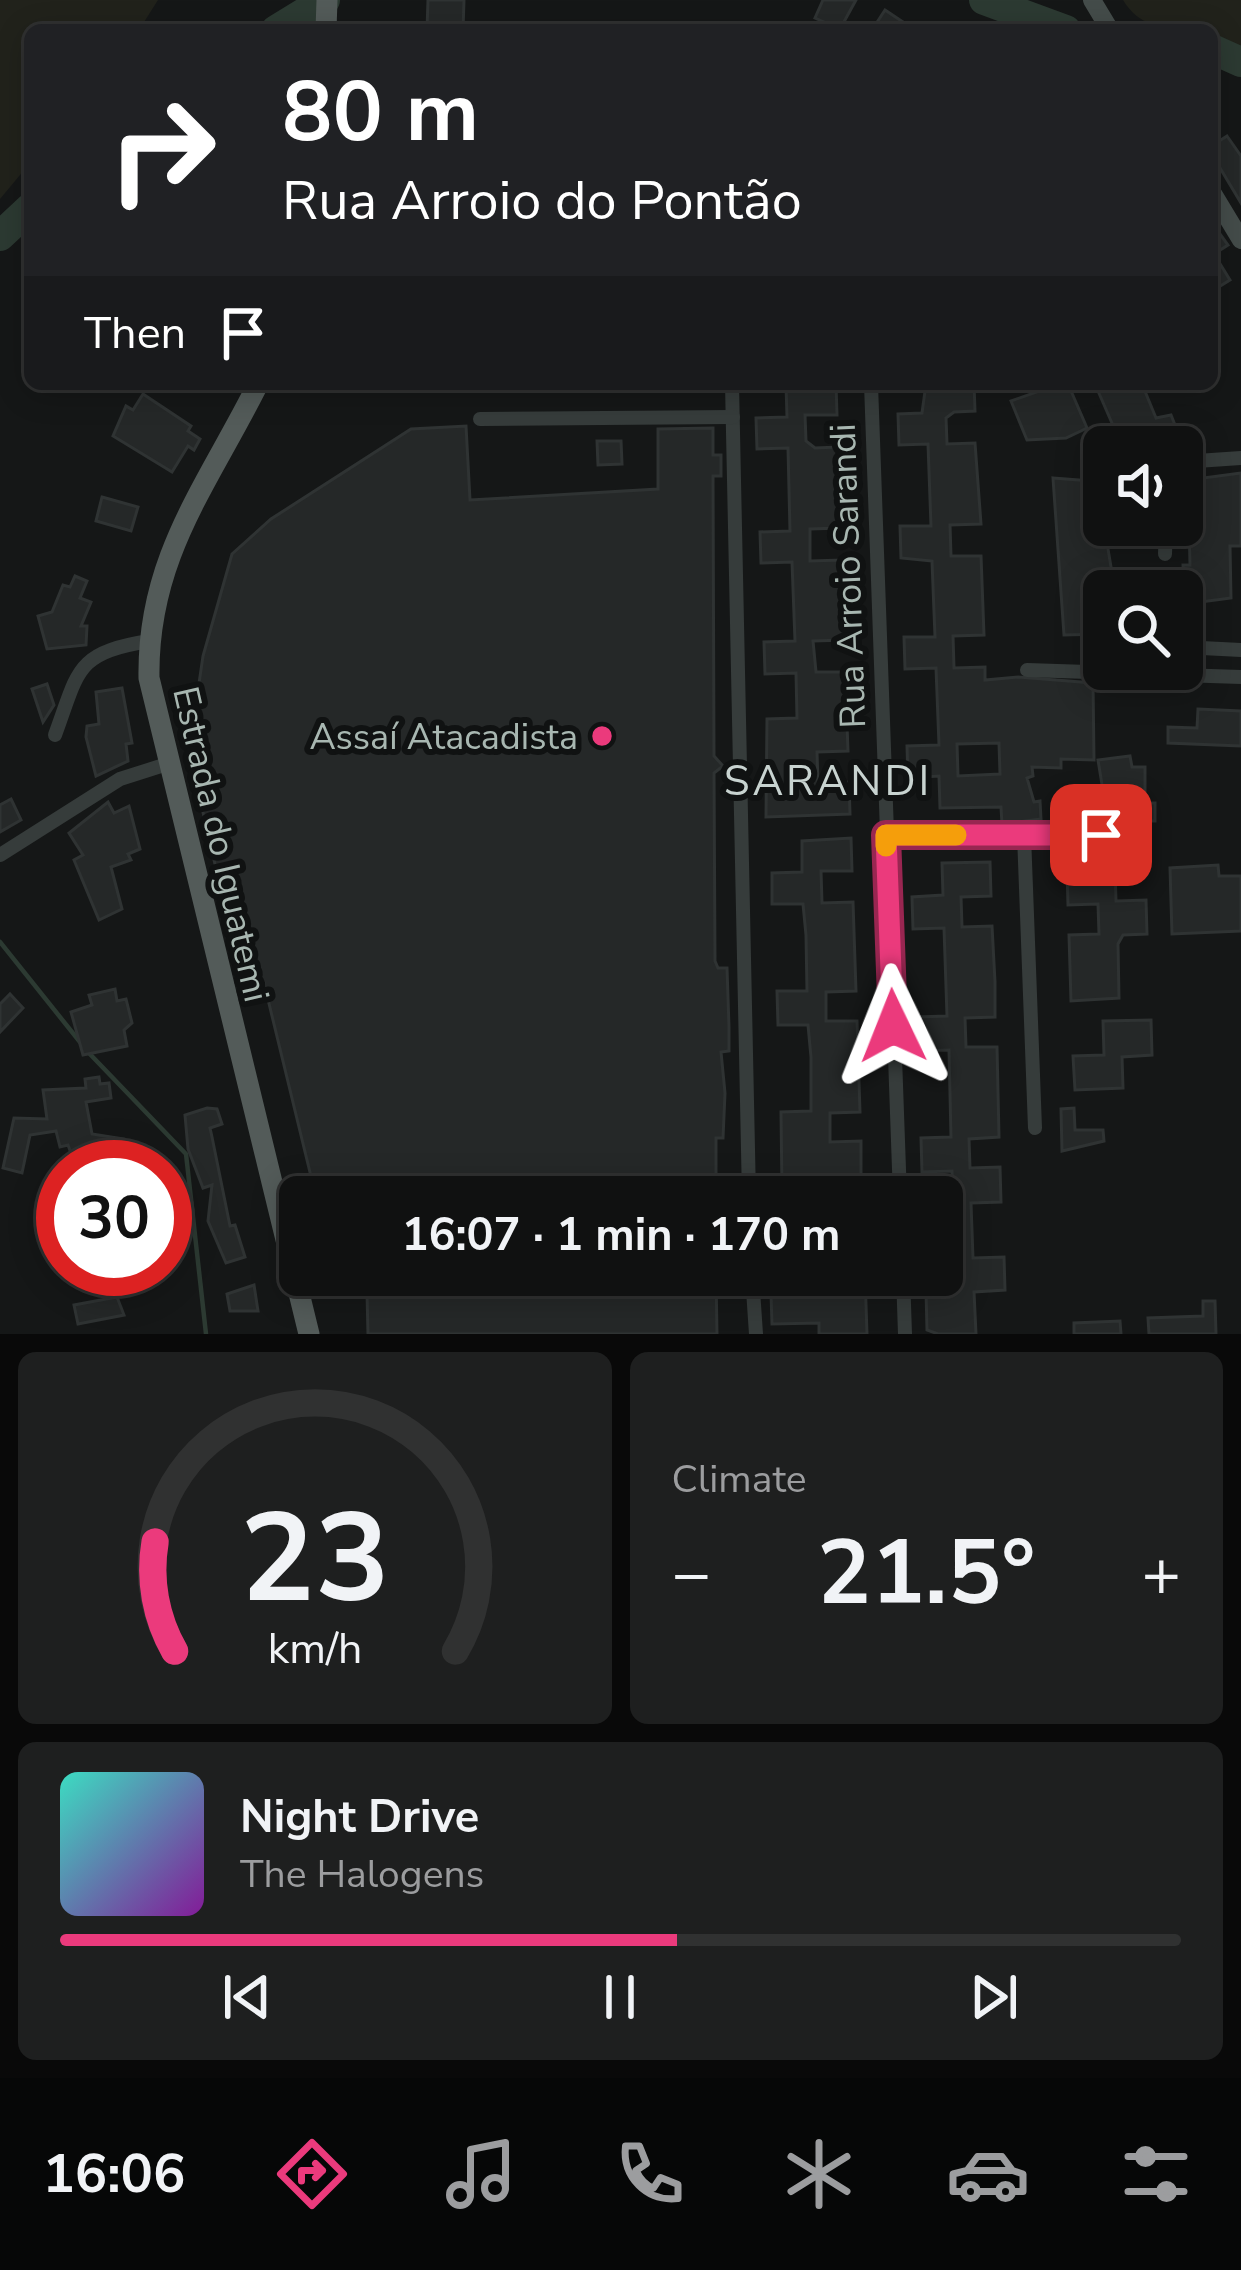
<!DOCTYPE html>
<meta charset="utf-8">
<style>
body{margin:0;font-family:"Nunito Sans",sans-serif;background:#1e1f1f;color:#f1f3f6;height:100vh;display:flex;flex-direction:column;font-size:45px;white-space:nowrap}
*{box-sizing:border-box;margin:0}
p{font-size:39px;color:#9c9d9f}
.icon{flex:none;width:66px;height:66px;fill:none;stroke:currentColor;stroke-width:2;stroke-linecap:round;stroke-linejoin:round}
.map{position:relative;height:1334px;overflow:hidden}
.panel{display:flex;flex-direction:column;gap:18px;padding:18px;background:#090909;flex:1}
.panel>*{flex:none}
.banner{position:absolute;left:24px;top:24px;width:1194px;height:366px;border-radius:18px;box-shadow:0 6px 30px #0003,0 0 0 3px #303131;background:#202124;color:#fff;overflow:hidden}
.controls{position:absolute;left:1083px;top:426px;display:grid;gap:24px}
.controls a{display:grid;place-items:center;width:120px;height:120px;border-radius:18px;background:#101111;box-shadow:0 6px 30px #0003,0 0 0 3px #303131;font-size:60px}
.speed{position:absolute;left:36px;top:1140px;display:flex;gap:24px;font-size:60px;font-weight:700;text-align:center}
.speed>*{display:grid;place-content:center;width:156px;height:156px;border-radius:50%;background:#101111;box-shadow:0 6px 30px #0003,0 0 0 3px #303131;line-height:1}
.speed .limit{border:18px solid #d22;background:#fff;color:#111}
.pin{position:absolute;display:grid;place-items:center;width:102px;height:102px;color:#fff;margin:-51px;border-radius:24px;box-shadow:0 6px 18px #0006}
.me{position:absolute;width:132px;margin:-66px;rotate:358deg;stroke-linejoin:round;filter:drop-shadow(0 0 9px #0008)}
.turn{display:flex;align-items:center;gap:42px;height:252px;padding:0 60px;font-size:54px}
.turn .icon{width:156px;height:156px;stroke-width:2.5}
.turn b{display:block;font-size:84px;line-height:102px}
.then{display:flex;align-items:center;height:114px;padding:0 60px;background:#0003;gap:24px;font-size:45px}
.big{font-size:90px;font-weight:700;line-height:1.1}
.panel .widget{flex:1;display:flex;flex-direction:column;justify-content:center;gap:18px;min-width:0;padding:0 42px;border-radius:18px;background:#1e1f1f}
.panel .dial{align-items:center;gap:0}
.dial svg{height:312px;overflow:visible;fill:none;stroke:#303131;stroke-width:7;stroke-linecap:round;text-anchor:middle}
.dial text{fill:#f1f3f6;stroke:none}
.song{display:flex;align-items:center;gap:36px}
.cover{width:144px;height:144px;border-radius:18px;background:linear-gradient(135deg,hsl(170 70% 55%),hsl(290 70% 35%))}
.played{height:12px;border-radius:6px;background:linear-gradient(90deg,#eb3a7c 55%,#303131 55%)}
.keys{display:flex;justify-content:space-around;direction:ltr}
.heat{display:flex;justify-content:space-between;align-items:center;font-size:66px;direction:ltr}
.panel .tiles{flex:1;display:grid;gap:18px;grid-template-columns:1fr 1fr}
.widget:last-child{grid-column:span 2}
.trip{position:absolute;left:279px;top:1176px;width:684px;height:120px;border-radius:18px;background:#101111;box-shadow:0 6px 30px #0003,0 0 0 3px #303131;font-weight:700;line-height:120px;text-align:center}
.menu{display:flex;height:192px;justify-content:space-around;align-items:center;background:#060707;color:#9c9d9f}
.menu .icon{width:84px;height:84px}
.menu .selected{color:#eb3a7c}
.menu b{font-size:54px;color:#f1f3f6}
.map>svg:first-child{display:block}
.green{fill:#21221b}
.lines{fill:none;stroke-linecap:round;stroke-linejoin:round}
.stream{stroke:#2c3a32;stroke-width:4.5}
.river{stroke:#2c3a32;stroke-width:30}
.building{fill:#252828;stroke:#2f3333;stroke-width:3;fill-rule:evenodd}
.street{stroke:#363c3b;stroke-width:14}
.secondary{stroke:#444c4a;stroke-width:18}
.primary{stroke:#535b59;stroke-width:21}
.route-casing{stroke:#992651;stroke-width:30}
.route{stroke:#eb3a7c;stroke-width:21}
.slow{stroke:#f59e0b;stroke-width:21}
.poi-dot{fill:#eb3a7c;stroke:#101212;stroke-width:4.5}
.labels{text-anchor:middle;stroke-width:12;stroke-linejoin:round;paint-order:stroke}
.street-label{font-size:36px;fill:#a8b7b1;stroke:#101212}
.poi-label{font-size:36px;fill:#a8b7b1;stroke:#101212;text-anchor:end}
.quarter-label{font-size:42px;letter-spacing:3px;fill:#c8d3d0;stroke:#101212}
</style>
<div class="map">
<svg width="1241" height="1334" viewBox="0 0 1241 1334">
<rect width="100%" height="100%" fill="#151717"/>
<!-- green -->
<g class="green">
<polygon points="0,0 158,0 139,30 30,30 30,163 0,199"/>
<path d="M 1123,0 L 1241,0 L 1241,56 L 1212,46 L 1212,30 C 1176,30 1143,33 1123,0 Z"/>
</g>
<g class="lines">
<!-- stream -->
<g class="stream">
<polyline points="0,942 80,1042"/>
<polyline points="87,1051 186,1154 206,1334"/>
</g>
<!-- river -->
<g class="river">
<polyline points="984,0 1066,30"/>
<polyline points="276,30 325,0"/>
<polyline points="1212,49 1241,62"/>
<polyline points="0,236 30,208"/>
</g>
</g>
<!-- building -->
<g class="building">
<polygon points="428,0 464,0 463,30 427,30"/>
<polygon points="823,0 856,0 840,29 815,18"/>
<polygon points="885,10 915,30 872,30"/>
<polygon points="1227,136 1241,156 1241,203 1220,168 1212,172 1212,156 1218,153 1213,145"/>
<polygon points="1212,223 1228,245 1214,254 1230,280 1212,291"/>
<polygon points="836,384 837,415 805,415 806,441 815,448 838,447 840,528 810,529 810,561 842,560 845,640 813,641 816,672 845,672 848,751 817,752 818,784 849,782 850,814 766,817 767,719 797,718 796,673 765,674 764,642 795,641 792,562 761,563 760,532 790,531 788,448 757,449 756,418 787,417 786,385"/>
<path d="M 926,384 L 974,384 L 975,411 L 954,412 L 946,418 L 947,444 L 975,443 L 981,524 L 950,525 L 951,556 L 981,556 L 984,635 L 953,636 L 954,668 L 985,667 L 985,680 L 1018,677 L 1093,683 L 1094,760 L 1061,759 L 1061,768 L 1032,767 L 1033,776 L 1027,778 L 1034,802 L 1040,801 L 1041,819 L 1002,824 L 1001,807 L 940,808 L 939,776 L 908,778 L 907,746 L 939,745 L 936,668 L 905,669 L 904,637 L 935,637 L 932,561 L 901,558 L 900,526 L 931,526 L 928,444 L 899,445 L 898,414 L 922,413 ZM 999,743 L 1000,774 L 958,776 L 957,744 Z"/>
<polygon points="1059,384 1068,384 1087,428 1066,438 1027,440 1011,401"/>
<polygon points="1095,384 1142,384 1156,418 1171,415 1177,430 1118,437"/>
<polygon points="143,394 191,426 188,431 200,439 194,450 188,446 172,472 113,436 126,406 133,410"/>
<polygon points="466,426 470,500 658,489 658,429 713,428 713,455 721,455 721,476 713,476 714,756 723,766 714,773 715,961 718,968 727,968 729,1027 729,1051 721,1052 725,1093 723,1138 716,1138 716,1197 316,1197 264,983 243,985 189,752 203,656 232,554 271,519 411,429"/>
<polygon points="597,441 621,441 622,464 598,465"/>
<polygon points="1241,473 1241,546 1230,546 1231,598 1185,604 1183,565 1190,565 1188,480"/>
<polygon points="1053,478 1104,482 1104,525 1115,591 1104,591 1104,634 1064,635"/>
<polygon points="102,497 138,507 131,531 96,521"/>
<polygon points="75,576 87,581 80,598 91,602 81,626 87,626 86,645 47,649 38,616 52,612 63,585 70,587"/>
<polygon points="47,684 54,705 43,722 32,689"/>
<polygon points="122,688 132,743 126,744 128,761 96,776 86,737 87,726 99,724 96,692"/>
<polygon points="1198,709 1241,711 1241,746 1168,743 1168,727 1197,728"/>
<polygon points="1130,756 1132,767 1145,767 1145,803 1155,803 1155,821 1066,821 1067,806 1079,806 1079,796 1104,797 1098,760"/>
<polygon points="11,799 21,820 0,832 0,805"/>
<polygon points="108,802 114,813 129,806 140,849 128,854 131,860 111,867 122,909 99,920 74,860 83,855 69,833"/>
<polygon points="851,838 852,871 821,871 822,903 853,902 856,991 826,992 826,1021 857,1021 860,1112 830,1113 830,1142 861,1141 861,1176 805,1178 806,1190 782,1191 781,1112 811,1111 811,1057 808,1025 778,1025 777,991 807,991 806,935 803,904 772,904 772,873 802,872 802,841"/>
<polygon points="990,862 991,896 961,897 962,927 992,926 995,982 995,1017 965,1018 966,1047 997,1047 999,1137 969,1139 970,1168 1000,1167 1001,1202 971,1203 973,1258 1004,1257 1005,1290 974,1292 976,1334 938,1334 927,1330 926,1291 956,1290 955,1260 942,1261 942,1202 953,1202 952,1171 922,1172 921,1138 951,1137 949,1050 917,1051 916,1017 947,1016 944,928 913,929 912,897 943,895 942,863"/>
<polygon points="1218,865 1219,876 1241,876 1241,931 1172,934 1170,868"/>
<polygon points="1115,869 1116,901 1146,900 1147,934 1123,935 1118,944 1119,998 1071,1001 1069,935 1099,934 1098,904 1068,905 1067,871"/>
<polygon points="115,989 117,1001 126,999 132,1023 124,1030 127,1046 83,1055 71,1012 92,1005 89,995"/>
<polygon points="10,994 23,1008 0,1032 0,1004"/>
<polygon points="1151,1020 1152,1055 1122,1057 1123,1088 1075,1090 1073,1056 1104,1055 1103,1021"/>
<polygon points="99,1077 100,1084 109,1083 111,1098 86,1102 92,1134 124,1139 123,1167 76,1167 68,1145 60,1147 56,1131 30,1135 22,1173 3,1168 14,1118 47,1119 43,1090 86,1088 85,1079"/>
<polygon points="207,1108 217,1109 222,1124 210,1128 212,1137 230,1226 235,1225 245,1257 226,1263 208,1221 212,1185 203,1188 188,1149 185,1115"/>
<polygon points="1074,1108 1075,1130 1103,1130 1104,1141 1062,1151 1061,1109"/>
<polygon points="351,1275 716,1275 717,1334 368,1334 367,1293"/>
<polygon points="817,1275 865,1275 867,1334 819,1334 819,1323 772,1324 771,1294 818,1292"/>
<polygon points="254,1285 258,1311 230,1311 227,1294"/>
<polygon points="117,1297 124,1315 78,1324 74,1305"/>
<polygon points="1203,1301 1215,1301 1216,1334 1149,1334 1148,1318 1203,1316"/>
<polygon points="1120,1321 1121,1334 1074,1334 1074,1323"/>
</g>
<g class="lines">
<!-- street -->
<g class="street">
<polyline points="684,30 800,30"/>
<polyline points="732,384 749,1197"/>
<polyline points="871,384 900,1197"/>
<polyline points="480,419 733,417"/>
<polyline points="1182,462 1241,458"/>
<polyline points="1165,554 1166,525"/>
<polyline points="1152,588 1152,591"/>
<polyline points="1182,647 1241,650"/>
<polyline points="1027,670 1241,677"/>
<path d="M 55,735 C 79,670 75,653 149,641"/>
<polyline points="886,835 1140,835"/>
<polyline points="1024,835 1035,1128"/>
<polyline points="0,855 120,779 167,764"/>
<polyline points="752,1275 756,1334"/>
<polyline points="903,1275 905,1334"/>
</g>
<!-- secondary -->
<g class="secondary">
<polyline points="1092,0 1110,30"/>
<polyline points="1212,192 1241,240"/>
</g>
<!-- primary -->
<g class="primary">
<polyline points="326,30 327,0"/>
<path d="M 258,384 C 207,486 147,558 149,678 L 309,1334"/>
</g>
</g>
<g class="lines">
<!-- route casing -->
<g class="route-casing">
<polyline id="route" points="893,1026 886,835 1101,835"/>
</g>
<!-- route -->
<use href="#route" class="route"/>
<!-- slow -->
<polyline class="slow" points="886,846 886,835 956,835"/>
</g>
<!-- markers -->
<circle class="poi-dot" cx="602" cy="736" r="12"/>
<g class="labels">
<!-- street labels -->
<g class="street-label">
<text transform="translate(847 576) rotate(-92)" y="13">Rua Arroio Sarandi</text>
<text transform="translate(222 844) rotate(77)" y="13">Estrada do Iguatemi</text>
</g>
<!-- poi labels -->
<g class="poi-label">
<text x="578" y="749">Assaí Atacadista</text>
</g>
<!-- quarter labels -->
<g class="quarter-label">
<text x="828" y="795">SARANDI</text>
</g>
</g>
</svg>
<div class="controls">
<a><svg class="icon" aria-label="sound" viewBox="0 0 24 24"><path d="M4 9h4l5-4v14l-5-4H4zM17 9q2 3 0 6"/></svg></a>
<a><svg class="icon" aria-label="search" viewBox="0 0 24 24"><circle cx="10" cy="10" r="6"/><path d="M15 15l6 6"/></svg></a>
</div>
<div class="speed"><div class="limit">30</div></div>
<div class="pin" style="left:1101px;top:835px;background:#d93025"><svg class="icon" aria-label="arrive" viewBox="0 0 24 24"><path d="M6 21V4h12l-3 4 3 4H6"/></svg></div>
<svg class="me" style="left:893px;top:1026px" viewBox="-20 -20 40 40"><path d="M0-17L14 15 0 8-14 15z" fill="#eb3a7c" stroke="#fff" stroke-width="4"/></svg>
<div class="trip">16:07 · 1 min · 170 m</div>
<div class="banner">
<div class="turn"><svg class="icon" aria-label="right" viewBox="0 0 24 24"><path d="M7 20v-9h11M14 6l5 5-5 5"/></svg><div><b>80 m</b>Rua Arroio do Pontão</div></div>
<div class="then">Then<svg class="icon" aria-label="arrive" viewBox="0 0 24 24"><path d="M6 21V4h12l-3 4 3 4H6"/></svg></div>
</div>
</div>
<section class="panel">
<div class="tiles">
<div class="widget dial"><svg viewBox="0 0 100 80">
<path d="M14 69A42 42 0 1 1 86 69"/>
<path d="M14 69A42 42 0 0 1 9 41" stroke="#eb3a7c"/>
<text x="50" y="56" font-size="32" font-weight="700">23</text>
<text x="50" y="72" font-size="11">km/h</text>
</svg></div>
<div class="widget"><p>Climate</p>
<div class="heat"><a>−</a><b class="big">21.5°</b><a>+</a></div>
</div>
<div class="widget">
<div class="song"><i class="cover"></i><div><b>Night Drive</b><p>The Halogens</p></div></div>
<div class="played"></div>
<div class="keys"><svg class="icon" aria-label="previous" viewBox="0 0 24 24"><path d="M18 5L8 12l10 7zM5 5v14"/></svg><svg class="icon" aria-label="pause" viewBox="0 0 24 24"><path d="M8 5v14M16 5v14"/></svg><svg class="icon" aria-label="next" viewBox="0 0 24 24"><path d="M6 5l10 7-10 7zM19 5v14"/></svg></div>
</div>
</div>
</section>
<nav class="menu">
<b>16:06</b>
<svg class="icon selected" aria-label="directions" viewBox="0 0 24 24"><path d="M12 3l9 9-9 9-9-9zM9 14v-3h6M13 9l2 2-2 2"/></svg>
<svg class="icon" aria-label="music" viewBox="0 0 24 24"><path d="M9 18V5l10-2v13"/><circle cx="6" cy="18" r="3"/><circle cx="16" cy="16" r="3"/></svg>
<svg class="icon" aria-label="phone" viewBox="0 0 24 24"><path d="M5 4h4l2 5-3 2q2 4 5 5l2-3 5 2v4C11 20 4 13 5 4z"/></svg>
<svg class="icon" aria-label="climate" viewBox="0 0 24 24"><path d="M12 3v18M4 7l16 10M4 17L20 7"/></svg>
<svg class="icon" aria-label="car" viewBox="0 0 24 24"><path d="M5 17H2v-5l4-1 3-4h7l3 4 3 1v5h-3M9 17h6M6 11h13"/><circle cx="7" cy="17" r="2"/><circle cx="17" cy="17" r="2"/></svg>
<svg class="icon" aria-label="filters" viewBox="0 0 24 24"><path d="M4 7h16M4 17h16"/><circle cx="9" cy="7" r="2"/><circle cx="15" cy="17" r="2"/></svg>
</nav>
